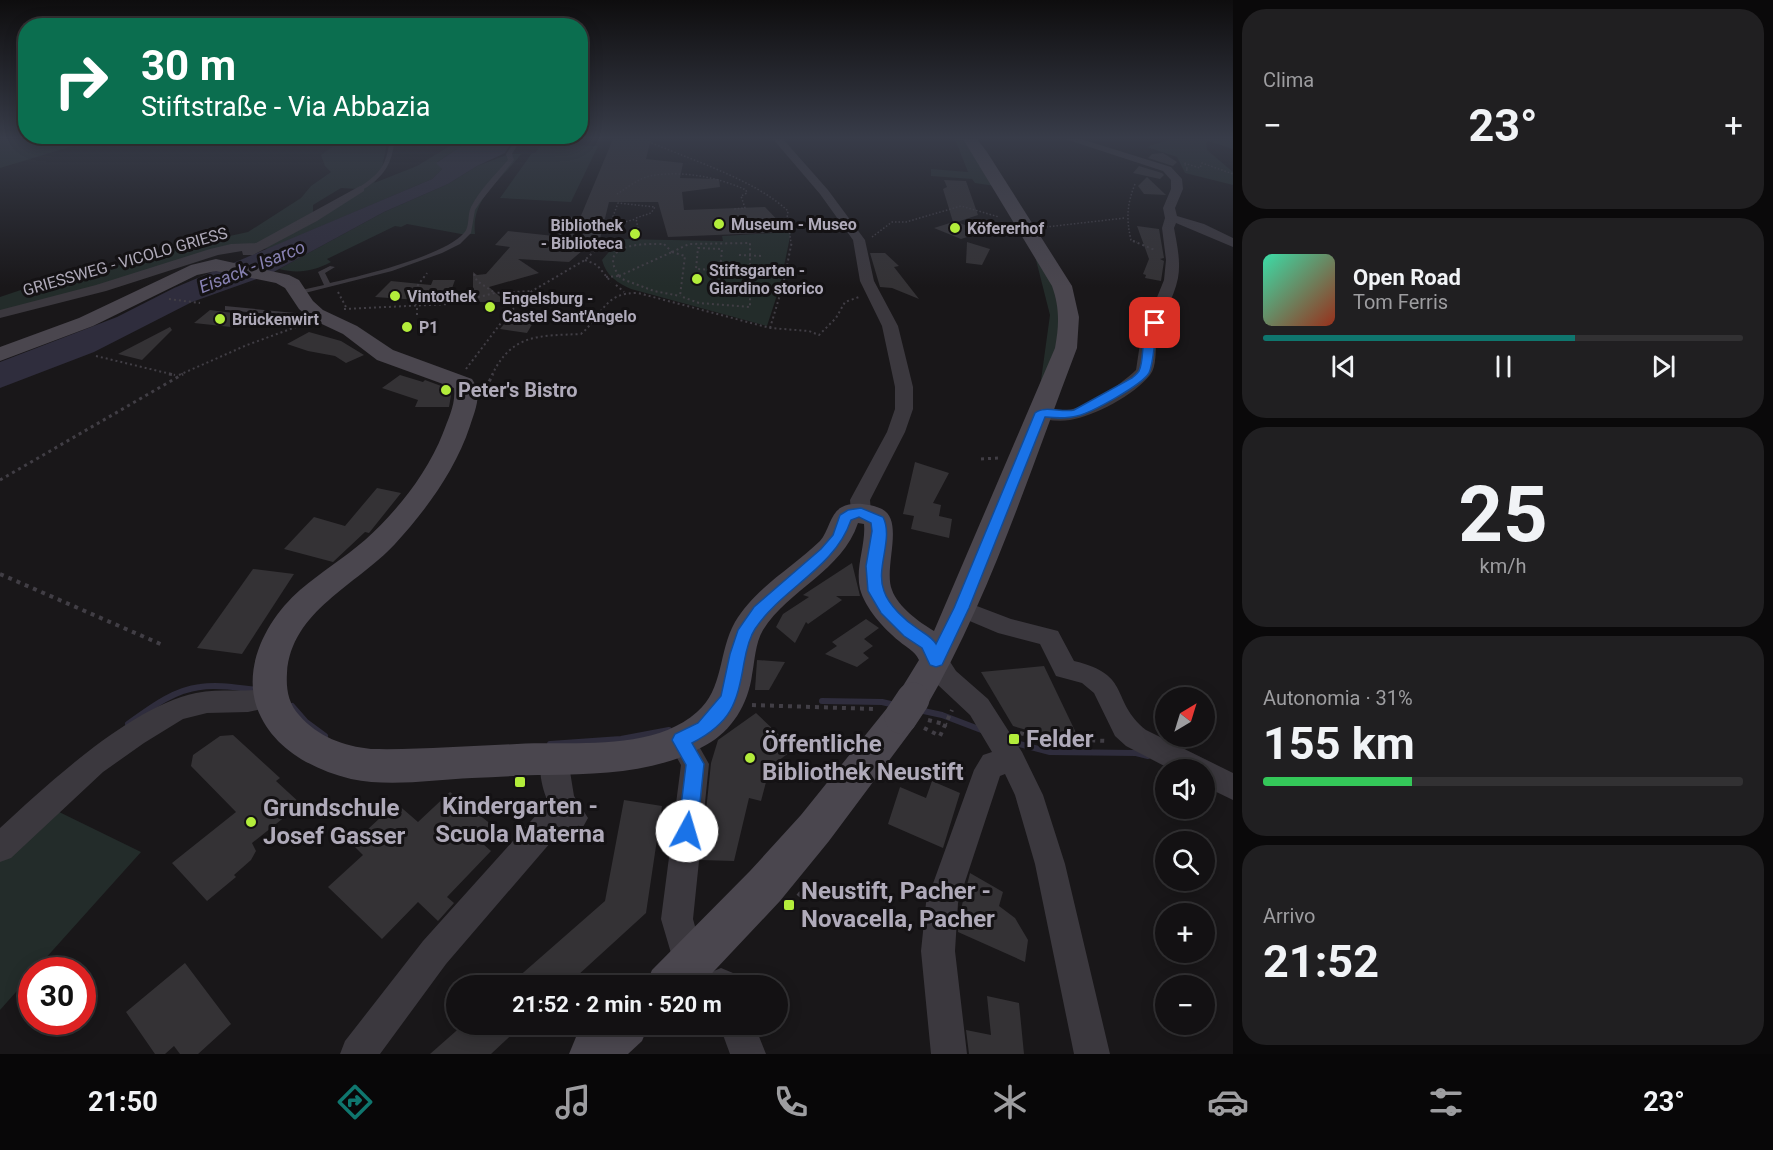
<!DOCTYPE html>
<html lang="it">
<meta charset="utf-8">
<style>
body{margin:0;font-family:Roboto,sans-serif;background:#201f21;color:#f1f3f6;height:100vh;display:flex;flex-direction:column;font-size:22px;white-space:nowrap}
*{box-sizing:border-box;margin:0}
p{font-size:20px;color:#9d9da0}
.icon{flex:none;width:33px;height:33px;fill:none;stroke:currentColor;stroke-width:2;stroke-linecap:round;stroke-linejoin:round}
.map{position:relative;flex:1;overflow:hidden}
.drawer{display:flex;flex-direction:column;gap:9px;padding:9px;background:#0a090a;width:540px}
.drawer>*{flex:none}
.banner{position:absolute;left:18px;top:18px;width:570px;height:126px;border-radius:24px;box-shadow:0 3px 15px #0003,0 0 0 2px #323133;background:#0b6e4f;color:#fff;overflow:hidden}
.needle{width:39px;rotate:38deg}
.buttons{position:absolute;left:1155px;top:687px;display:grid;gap:12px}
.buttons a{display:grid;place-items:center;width:60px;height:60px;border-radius:50%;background:#131113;box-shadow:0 3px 15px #0003,0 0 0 2px #323133;font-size:30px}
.speed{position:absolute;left:18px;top:957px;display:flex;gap:12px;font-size:30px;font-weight:700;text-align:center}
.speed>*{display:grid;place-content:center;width:78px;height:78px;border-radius:50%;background:#131113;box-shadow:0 3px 15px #0003,0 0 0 2px #323133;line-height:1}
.speed .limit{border:9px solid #d22;background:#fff;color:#111}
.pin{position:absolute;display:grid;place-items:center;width:51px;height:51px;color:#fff;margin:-26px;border-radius:12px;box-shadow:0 3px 9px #0006}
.me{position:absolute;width:66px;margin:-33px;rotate:6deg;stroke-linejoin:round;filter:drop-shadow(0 0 4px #0008)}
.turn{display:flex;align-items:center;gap:21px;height:126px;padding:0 24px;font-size:27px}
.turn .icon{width:78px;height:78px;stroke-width:2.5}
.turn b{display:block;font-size:42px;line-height:51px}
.big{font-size:45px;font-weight:700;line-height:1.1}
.drawer .tile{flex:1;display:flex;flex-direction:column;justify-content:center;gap:9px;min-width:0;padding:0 21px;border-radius:24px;background:#201f21}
.drawer .dial{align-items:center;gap:0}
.dial b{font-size:78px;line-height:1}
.song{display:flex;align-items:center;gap:18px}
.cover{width:72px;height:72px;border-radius:9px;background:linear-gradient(135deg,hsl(160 70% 55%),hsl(10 70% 35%))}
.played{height:6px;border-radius:3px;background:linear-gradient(90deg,#0f766e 65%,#323133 65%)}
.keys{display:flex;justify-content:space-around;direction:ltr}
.heat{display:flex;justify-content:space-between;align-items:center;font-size:33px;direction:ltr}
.charge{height:9px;border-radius:4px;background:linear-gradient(90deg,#34c759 31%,#323133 0)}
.trip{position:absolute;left:446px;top:975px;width:342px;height:60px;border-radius:30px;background:#131113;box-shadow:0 3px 15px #0003,0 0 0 2px #323133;font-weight:700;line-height:60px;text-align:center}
.menu{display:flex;height:96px;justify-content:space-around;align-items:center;background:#080708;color:#9d9da0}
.menu .icon{width:42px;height:42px}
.menu .current{color:#0f766e}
.menu b{font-size:27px;color:#f1f3f6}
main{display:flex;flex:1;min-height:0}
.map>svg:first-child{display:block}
.green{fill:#232c2a;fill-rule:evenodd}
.water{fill:#2f2d3d}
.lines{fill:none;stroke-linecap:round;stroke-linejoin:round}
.stream{stroke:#2f2d3d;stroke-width:6}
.building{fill:#343235}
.path-far4{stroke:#413e45;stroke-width:1.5;stroke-dasharray:1.5 2;stroke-linecap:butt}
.path-far3{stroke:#413e45;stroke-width:2;stroke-dasharray:2 3;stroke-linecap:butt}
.path-far2{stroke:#413e45;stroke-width:3;stroke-dasharray:3 4;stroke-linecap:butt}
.path-far1{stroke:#413e45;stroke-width:4;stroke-dasharray:4 5;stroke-linecap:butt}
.path{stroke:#413e45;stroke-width:4.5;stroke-dasharray:4.5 7;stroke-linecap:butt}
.lane{fill:#3b383e;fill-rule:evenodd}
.street{fill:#3b383e;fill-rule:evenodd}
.secondary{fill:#4a464e;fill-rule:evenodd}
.secondary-bridge{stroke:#4a464e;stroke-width:33}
.route{fill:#1a73e8;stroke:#114b97;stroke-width:1.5}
.poi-dot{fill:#b3ed3b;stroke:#141214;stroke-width:2}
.labels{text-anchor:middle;stroke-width:6;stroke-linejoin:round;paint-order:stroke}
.far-poi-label{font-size:16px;font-weight:bold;fill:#afaab9;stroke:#141214;text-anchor:start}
.far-street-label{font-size:16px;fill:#afaab9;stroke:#141214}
.far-water-label{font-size:18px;font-style:italic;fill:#8882b3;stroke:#141214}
.poi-label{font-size:20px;font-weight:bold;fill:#afaab9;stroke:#141214;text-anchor:start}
.near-poi-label{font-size:24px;font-weight:bold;fill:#afaab9;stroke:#141214;text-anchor:start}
</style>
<main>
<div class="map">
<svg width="1233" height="1054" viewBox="0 0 1233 1054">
<rect width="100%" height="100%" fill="#191719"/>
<!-- green -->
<g class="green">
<polygon points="0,139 96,139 0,168"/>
<path d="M 332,139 L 388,139 L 381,172 L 374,183 L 417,166 L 461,139 L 472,139 L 437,162 L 442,169 L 432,179 L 268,249 L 244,246 L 0,313 L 0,297 L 83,269 L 116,266 L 165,250 L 248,232 L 301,198 L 311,186 L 331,172 L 325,166 L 321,155 L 335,145 ZM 341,188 L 358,189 L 313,217 L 313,205 Z"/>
<polygon points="955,139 966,139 995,186 975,183 972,179 931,176 931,169 968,172"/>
<polygon points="1170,139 1233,139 1233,149 1209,141 1206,143 1207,150 1233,172 1233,185 1185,173 1177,157 1147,147"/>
<polygon points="542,144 598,146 571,202 500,198 532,153 535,153"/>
<path d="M 509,154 L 521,154 C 501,181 471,197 475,234 L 461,234 L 407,224 L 401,227 L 395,226 L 327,259 L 331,262 C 314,271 298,274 279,269 L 384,212 L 448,184 L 477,166 Z"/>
<path d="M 791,232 L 780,286 L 767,326 L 631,289 C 618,283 606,276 602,260 L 620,239 L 723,241 L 722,236 Z"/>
<polygon points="1034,252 1059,294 1061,337 1037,409 1050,315"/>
<polygon points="51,808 141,852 35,970 32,970 31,975 0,1010 0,858"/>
</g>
<!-- water -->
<polygon class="water" points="472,139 514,139 505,153 477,166 448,184 384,212 268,275 192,302 94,352 0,388 0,362 117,317 174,288 432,179 442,169 436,163"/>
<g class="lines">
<!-- stream -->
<g class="stream">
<polyline points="822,701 882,702 895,705"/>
<polyline points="292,706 306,722 325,736"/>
<polyline points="919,710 942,715 984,731"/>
<path d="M 128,724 C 149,709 173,690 200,687 C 219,684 238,688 257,690"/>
<polyline points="1012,742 1050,752 1136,753 1148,756"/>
<polyline points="550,744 621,739 669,730"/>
</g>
</g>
<!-- building -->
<g class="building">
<polygon points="613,139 651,139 646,159 683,163 680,178 719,179 720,187 682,192 684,210 765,207 789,232 668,237 658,202 609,202 600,239 596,239 569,262 518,259 539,273 489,287 506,302 473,302 473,272 477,275 486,274 510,247 495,245 508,231 554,236 566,216 580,218"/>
<polygon points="1163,153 1177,162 1173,166 1148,158 1152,154"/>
<polygon points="1139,166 1162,173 1164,175 1160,179 1133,173"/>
<polygon points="1147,177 1166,195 1144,194 1138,186"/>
<polygon points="944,180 966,181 978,215 957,222 983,232 961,239 934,228 953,222 943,189 947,187"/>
<polygon points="1137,226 1159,229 1164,258 1160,259 1164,261 1161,281 1145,278 1146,275 1143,274 1149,259"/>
<polygon points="967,242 990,249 982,265 966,263"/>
<polygon points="870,253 885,253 899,266 894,267 919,299 892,288 880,287"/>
<polygon points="433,280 455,280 447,302 375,297 391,281 431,285"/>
<polygon points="210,310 225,312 246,314 231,327 194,323"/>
<polygon points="513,313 537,316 527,333 500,329"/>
<polygon points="170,327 172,330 142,360 118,354"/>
<polygon points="309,332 341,341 364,355 346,363 335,356 308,351 287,344"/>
<polygon points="400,375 423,382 425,380 452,390 449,407 415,407 418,400 382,388"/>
<polygon points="915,462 949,473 933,503 941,505 939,516 952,519 949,538 911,529 914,516 903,514"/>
<polygon points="377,488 401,493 369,533 365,532 333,562 284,549 314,517 345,526"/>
<polygon points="852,563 860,596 836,596 842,600 808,624 806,622 795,643 776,627 783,614 809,597 803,595"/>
<polygon points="253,569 294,574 242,654 197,648"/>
<polygon points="866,619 879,628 864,639 873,646 863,653 869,658 857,667 825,654 837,646 832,642"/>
<polygon points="757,660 785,662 769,690 755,690"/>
<polygon points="1044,666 1078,737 1037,733 1013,726 981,672"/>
<polygon points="756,713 794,749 770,767 761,801 749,798 734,861 701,860 711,763 718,740"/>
<polygon points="233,735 280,778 276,781 301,804 252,843 256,851 251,860 234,875 236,877 207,901 172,863 236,812 191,766 193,755 220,736"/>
<polygon points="932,781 960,793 943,848 888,824 900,787 926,798"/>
<polygon points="450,792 497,829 483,844 491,851 447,897 454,903 438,921 418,902 382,939 328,887 363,855 352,844 396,803 418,822"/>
<polygon points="624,800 662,806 646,913 566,986 508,986 605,901"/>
<polygon points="970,873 1003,892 999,906 1015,918 1028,940 1025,962 958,932 960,913"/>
<polygon points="185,963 231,1024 198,1054 180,1054 174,1046 165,1054 155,1054 126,1012"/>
<polygon points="987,996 1019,1003 1024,1054 969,1054 966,1030 991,1035"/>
<polygon points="464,1024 523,1024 491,1054 430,1054"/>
</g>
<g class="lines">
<!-- path-far4 -->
<g class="path-far4">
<path d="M 642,139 C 686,158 754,179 788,211 L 787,218 L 791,242"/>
<polyline points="1186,170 1188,170 1184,163 1200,168 1202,163 1233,174"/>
<path d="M 1135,184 C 1127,204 1126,219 1131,240 L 1137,242"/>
<path d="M 617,194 C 627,188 639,178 650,176 C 681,170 718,177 746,190 L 747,193 L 741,196 L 745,208 L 733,209"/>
<polyline points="609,226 636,219"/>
<polyline points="1046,227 1125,218"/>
<polyline points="608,230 618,203 655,207 651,213 636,218 638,229"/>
<polyline points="872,237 892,222 906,222 961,206 999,217"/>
<polyline points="603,242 607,239"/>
</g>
<!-- path-far3 -->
<g class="path-far3">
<polyline points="1133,241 1155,250"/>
<polygon points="698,248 722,249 720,270 696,269"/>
<polyline points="672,252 685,256 680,296"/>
<polyline points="672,252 689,244 750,243 750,307 699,303 680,296"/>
<polyline points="739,255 763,256"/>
<polyline points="585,260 597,265 611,282"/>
<polyline points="474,274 477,281 495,293"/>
<polyline points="619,276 622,279 654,291 680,296"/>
<path d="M 619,276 C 596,242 646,244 664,244 L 672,252"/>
<polyline points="619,276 672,252"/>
<polyline points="606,277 619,276"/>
<polyline points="616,285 624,292"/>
<polyline points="734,288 762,290"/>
<polyline points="338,292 347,309"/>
<polyline points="169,299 200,303"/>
<polyline points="344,309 450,304 495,293 532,291"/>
<polyline points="509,313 532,291 585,260 605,241"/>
<polyline points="417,315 417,306 409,297 427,273"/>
<polyline points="770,328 783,285 792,241"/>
<polyline points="96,356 175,375"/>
<polyline points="466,369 507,315"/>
<polyline points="179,375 247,345 296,327"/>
<path d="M 492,375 C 512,333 540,336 581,334 C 603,315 604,292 638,293 L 770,328 L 809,331 L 819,335 L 836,318 L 845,302 L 859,297"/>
</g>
<!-- path-far2 -->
<g class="path-far2">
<polyline points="169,374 175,375"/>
<polyline points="484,385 488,384 493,374"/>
<polyline points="981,459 999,458"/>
<polyline points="0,480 183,374"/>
</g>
<!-- path-far1 -->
<g class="path-far1">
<polyline points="0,574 165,646"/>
<polyline points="752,705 875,709"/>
<polyline points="928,720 947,725"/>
<polyline points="924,728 940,736 952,710"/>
<polyline points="1020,733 1037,738 1109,741"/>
</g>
<!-- path -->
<polyline class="path" points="791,905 808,884"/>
<!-- lane -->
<g class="lane">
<path d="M 390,139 L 395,139 C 392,159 388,172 371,184 C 366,188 363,190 358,190 L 358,188 C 381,173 386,166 390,139 Z"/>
<path d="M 516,139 L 521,139 L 512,154 L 514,160 L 481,201 L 475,210 L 471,233 L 460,244 L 442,253 L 392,271 L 297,295 L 297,291 L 324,285 L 318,272 L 330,266 L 335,267 L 325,273 L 330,283 C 361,276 444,256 464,233 C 470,227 467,215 471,207 C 480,189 495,175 508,160 L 506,154 Z"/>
<polygon points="225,306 305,314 316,312 320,314 305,318 228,310 225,310"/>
</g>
<!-- street -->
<g class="street">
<polygon points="773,139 783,139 828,190 865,240 874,281 898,326 913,387 913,409 905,432 870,500 871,512 868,517 861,519 854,517 851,512 850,500 887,432 895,409 895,387 882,326 860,281 853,240 820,194"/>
<path d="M 1065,139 L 1081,139 L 1171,167 L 1182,179 L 1183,189 L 1175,208 L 1177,216 L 1204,224 L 1233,238 L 1233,247 L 1176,223 L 1174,228 C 1177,245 1181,261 1178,278 C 1174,299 1160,318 1157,339 C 1155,349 1157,367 1150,375 C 1134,395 1095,416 1070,420 C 1059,422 1045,420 1034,417 L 1031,413 L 1034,409 C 1045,407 1055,411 1067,410 C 1088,408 1120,385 1136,370 L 1141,337 L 1164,280 L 1166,260 L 1162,228 L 1165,218 L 1163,208 L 1171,189 L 1171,180 L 1163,171 Z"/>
<polygon points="360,186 364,187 364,191 317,221 253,255 243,255 242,251 218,255 106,291 0,318 0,310 96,285 210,249 231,244 256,243"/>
<path d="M 961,600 L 1011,619 L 1058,631 L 1074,661 C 1133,675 1109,700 1146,730 L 1233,773 L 1233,800 L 1204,786 L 1204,770 L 1172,770 L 1126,746 L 1115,736 L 1094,693 L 1082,683 L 1056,676 L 1040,644 L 998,633 L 953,614 L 949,608 L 953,602 Z"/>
<polygon points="936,651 945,654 956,671 988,699 1022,752 1043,795 1065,864 1110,1054 1074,1054 1035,864 1015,795 1005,774 1000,776 958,903 955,951 967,1054 931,1054 921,951 926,903 974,770 983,755 992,752 970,715 938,685 924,661 927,654"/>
<path d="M 270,688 L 279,691 L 283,698 L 279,705 L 248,712 L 207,713 L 183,719 L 144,743 L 103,772 L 11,858 L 0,862 L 0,828 C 49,783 130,707 196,693 C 221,688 246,693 270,688 Z"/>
<polygon points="681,729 691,732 709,764 693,919 699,941 695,953 683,957 671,953 661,919 681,765 667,740 671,732"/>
<path d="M 554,747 L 564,751 L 568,759 L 574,796 L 588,818 L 583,827 L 573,831 L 563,828 L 446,964 L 380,1054 L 340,1054 L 345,1041 L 423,941 L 548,802 C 541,786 537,766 544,751 Z"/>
<polygon points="721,968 733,973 738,986 704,986 709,973"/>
<polygon points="719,1024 754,1024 766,1054 730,1054"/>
</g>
<!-- secondary -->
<g class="secondary">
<path d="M 963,139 L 977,139 L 987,152 L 1072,286 L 1079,317 L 1077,348 C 1031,468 990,598 925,709 L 916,712 L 919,717 L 914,727 L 829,841 L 780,901 L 700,986 L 645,986 L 652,970 L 750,871 L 801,815 L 888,707 L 898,703 L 895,699 L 919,660 C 914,650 907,648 899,641 C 884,629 865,608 860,589 C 855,567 866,545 864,524 L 858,523 C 842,571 789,589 763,630 C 755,644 755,660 752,675 C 748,704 732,731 706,745 C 658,773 602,774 548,775 C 523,775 497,777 472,778 C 433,780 389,787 351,779 C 311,769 272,748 257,708 C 242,665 268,618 300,590 C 321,572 344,558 365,540 C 397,511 427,474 443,433 C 448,419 456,404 454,388 L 377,360 L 343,334 L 309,318 L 299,309 L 285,288 L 276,283 L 216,271 L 197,275 L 93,326 L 0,361 L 0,347 L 79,318 L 191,265 L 216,259 L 289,275 L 299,280 L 313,301 L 323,310 L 357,326 L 393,350 L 472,379 C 483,395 475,410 470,426 C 455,471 426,510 395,544 C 357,585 291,611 287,673 C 286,688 288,703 299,715 C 318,737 344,746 371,749 C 419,750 468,746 517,744 C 572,741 652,752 697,712 C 724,689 718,652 735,622 C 755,588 792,568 820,541 C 829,531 830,513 842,507 C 852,501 872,504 882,509 C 905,521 883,568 892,590 C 898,607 919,622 934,631 L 1055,348 C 1059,326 1060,308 1052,286 Z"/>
<polygon points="589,1024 649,1024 642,1041 628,1054 569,1054 576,1037"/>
</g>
<!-- secondary-bridge -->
<polyline class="secondary-bridge" points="901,717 913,699"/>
</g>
<!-- sky -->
<linearGradient id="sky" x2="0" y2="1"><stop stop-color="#0e0d0e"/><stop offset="0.48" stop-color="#383c49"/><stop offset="1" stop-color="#383c49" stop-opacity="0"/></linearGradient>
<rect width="1233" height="287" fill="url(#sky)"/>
<!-- route -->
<path class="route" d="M 1155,320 L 1159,323 C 1154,337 1154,363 1149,373 C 1142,385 1091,413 1077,416 C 1066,419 1056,418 1045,417 L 969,608 L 942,665 L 936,667 L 930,665 L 922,648 L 904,636 L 881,613 L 868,591 L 866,566 L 872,531 L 871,523 L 859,517 L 851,520 C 835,568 782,588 755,629 C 749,638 746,652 744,663 C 737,704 731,723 692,743 L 704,764 L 697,831 L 694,837 L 687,839 L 680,837 L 678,831 L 686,765 L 672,740 L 675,734 L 698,723 L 721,696 L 730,654 L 738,630 L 754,607 L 821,549 L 833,535 L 840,515 L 848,510 L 861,508 L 883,517 C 894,539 875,568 884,591 C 889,606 906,621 918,629 C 925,634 932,637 936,644 L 954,608 L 1035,413 C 1044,405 1062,413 1074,410 L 1132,378 C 1134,376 1137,374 1139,371 C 1146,357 1138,328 1155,320 Z"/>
<!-- markers -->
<g class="poi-dot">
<circle cx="719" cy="224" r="6"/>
<circle cx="955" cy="228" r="6"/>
<circle cx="635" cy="234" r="6"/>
<circle cx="697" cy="279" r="6"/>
<circle cx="395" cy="296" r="6"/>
<circle cx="490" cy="307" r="6"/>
<circle cx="220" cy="319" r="6"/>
<circle cx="407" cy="327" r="6"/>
<circle cx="446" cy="390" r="6"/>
<rect x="1008" y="733" width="12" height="12" rx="3"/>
<circle cx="750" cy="758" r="6"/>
<rect x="514" y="776" width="12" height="12" rx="3"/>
<circle cx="251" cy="822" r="6"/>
<rect x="783" y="899" width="12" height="12" rx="3"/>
</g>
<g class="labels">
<!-- far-poi labels -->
<g class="far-poi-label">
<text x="731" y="230">Museum - Museo</text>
<text x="623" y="231" text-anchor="end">Bibliothek<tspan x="623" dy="18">- Biblioteca</tspan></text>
<text x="967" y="234">Köfererhof</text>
<text x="709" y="276">Stiftsgarten -<tspan x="709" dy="18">Giardino storico</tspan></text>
<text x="407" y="302">Vintothek</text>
<text x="502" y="304">Engelsburg -<tspan x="502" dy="18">Castel Sant'Angelo</tspan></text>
<text x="232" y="325">Brückenwirt</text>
<text x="419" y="333">P1</text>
</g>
<!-- far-street labels -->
<g class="far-street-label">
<text transform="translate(125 261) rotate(-16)" y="6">GRIESSWEG - VICOLO GRIESS</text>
</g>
<!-- far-water labels -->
<g class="far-water-label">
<text transform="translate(252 267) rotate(-22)" y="6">Eisack - Isarco</text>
</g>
<!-- poi labels -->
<g class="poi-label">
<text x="458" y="397">Peter's Bistro</text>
</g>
<!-- near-poi labels -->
<g class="near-poi-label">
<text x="1026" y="747">Felder</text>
<text x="762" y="752">Öffentliche<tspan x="762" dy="28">Bibliothek Neustift</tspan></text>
<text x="520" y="814" text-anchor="middle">Kindergarten -<tspan x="520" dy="28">Scuola Materna</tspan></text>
<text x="263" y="816">Grundschule<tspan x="263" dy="28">Josef Gasser</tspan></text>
<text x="801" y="899">Neustift, Pacher -<tspan x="801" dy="28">Novacella, Pacher</tspan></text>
</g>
</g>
</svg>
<div class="buttons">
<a><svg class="needle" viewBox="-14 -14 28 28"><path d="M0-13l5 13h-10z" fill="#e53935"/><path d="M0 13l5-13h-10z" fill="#9d9da0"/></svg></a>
<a><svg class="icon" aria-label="sound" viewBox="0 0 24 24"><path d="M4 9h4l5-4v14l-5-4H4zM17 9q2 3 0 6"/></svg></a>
<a><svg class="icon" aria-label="search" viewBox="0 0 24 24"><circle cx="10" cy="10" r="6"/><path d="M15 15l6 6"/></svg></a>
<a>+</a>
<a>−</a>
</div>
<div class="speed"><div class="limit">30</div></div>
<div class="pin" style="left:1155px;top:323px;background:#d93025"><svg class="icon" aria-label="arrive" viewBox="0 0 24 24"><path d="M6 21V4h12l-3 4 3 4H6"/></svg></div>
<svg class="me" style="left:687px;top:831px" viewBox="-20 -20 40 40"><circle r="19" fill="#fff"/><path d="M0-13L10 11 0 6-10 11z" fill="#1a73e8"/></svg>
<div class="trip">21:52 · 2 min · 520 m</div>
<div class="banner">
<div class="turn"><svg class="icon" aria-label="right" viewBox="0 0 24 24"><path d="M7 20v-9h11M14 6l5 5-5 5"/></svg><div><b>30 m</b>Stiftstraße - Via Abbazia</div></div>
</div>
</div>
<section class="drawer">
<div class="tile"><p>Clima</p>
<div class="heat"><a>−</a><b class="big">23°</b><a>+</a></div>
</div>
<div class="tile">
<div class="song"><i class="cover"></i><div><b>Open Road</b><p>Tom Ferris</p></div></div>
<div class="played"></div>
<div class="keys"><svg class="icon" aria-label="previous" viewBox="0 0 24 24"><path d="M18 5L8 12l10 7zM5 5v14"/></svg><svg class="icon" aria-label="pause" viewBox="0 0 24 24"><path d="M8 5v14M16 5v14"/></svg><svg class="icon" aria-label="next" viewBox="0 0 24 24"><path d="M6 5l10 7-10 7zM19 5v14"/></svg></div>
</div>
<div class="tile dial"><b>25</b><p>km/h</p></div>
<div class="tile"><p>Autonomia · 31%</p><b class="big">155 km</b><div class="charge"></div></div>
<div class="tile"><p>Arrivo</p><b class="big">21:52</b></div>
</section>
</main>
<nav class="menu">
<b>21:50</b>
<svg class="icon current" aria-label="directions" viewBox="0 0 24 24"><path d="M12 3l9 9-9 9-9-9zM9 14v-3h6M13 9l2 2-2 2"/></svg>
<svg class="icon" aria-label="music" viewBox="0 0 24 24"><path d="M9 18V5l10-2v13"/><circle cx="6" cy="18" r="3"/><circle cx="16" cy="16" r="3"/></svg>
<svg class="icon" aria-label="phone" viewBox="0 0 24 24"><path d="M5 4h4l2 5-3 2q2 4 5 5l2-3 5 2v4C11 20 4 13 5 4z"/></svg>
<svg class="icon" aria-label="climate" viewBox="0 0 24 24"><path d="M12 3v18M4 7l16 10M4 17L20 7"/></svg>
<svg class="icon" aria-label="car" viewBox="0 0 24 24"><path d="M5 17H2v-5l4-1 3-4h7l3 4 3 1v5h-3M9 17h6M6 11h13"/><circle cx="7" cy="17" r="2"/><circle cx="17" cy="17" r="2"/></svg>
<svg class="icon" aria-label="filters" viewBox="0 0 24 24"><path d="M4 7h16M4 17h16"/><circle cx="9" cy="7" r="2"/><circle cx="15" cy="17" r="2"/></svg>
<b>23°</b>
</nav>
